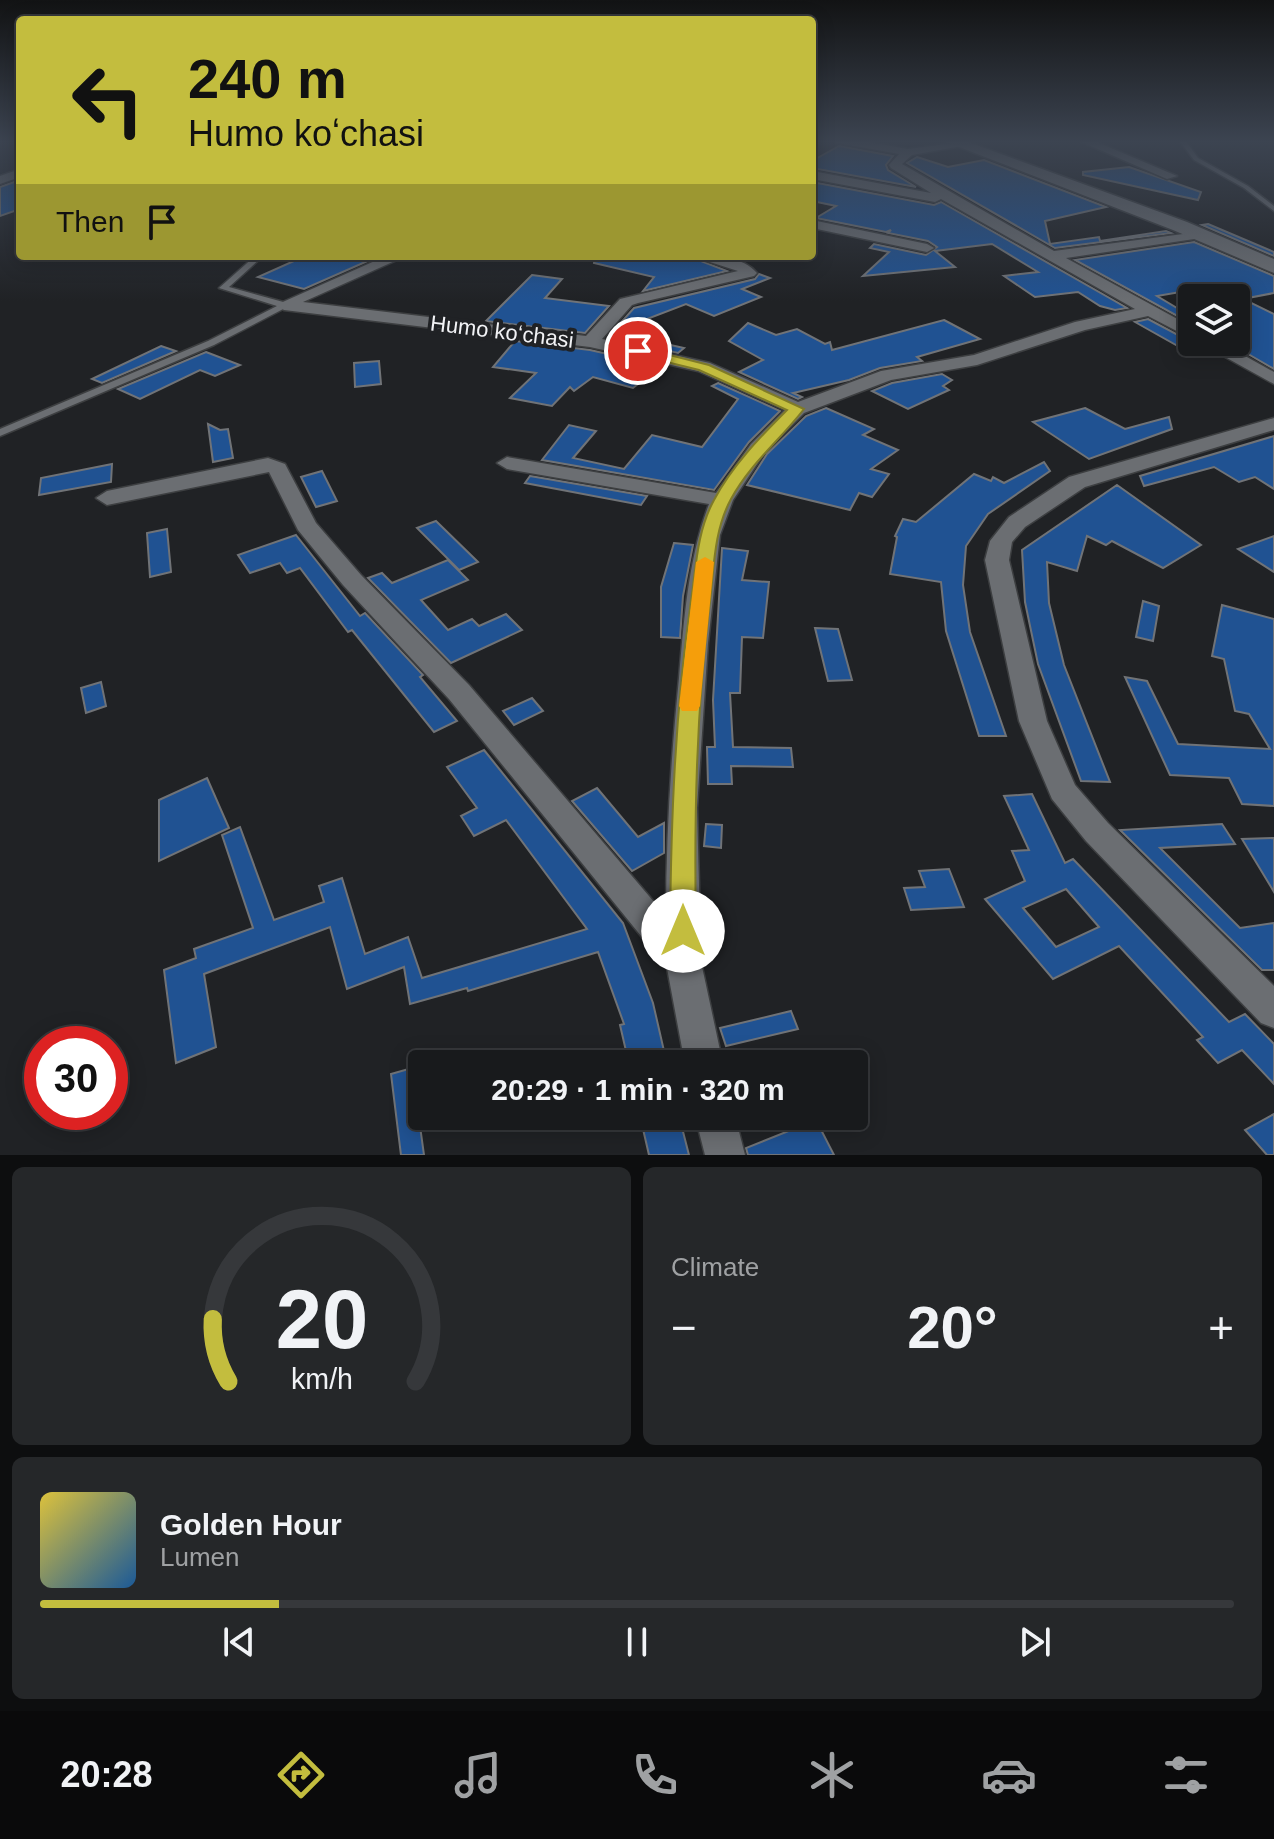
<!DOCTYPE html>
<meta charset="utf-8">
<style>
body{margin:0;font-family:Helvetica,sans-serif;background:#252729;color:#f1f3f6;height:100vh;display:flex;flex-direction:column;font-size:30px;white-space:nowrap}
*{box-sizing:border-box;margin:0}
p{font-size:26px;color:#9fa1a3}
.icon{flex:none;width:44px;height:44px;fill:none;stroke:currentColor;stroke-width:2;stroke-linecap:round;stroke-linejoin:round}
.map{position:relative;height:1155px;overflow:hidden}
.side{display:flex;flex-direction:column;gap:12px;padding:12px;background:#0d0e0f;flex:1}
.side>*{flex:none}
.hud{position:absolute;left:16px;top:16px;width:800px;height:244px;border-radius:8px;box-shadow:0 4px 20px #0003,0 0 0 2px #36383b;background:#c3bd3e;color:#111;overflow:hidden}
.controls{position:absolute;left:1178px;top:284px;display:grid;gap:16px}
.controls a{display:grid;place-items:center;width:72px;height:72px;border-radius:8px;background:#181a1c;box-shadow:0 4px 20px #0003,0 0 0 2px #36383b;font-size:40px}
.speed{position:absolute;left:24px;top:1026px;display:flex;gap:16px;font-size:40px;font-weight:700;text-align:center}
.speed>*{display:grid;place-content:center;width:104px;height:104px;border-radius:50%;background:#181a1c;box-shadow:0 4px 20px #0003,0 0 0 2px #36383b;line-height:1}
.speed .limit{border:12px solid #d22;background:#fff;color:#111}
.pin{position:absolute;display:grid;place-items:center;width:68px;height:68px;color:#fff;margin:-34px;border:4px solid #fff;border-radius:50%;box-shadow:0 2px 8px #0007}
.me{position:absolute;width:88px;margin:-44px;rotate:0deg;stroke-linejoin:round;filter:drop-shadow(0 0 6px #0008)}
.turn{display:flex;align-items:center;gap:28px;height:168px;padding:0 40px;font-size:36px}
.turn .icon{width:104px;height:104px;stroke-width:2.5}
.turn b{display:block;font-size:56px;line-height:68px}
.then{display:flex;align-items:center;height:76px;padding:0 40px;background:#0003;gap:16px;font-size:30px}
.big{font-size:60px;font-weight:700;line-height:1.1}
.side .card{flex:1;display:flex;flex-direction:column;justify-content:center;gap:12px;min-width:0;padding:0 28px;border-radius:12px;background:#252729}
.side .dial{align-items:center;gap:0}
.dial svg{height:208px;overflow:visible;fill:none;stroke:#36383b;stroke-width:7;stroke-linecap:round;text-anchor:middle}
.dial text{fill:#f1f3f6;stroke:none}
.song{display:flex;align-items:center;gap:24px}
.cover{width:96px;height:96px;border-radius:12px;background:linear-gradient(135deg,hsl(50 70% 55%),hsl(210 70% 35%))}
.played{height:8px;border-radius:4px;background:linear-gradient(90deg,#c3bd3e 20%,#36383b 20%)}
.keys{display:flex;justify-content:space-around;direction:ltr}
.heat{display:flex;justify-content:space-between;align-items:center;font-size:44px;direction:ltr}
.side .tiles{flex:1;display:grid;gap:12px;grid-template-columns:1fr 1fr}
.card:last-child{grid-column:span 2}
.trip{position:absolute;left:408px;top:1050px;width:460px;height:80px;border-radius:8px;background:#181a1c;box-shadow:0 4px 20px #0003,0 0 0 2px #36383b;font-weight:700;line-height:80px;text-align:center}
.tab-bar{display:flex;height:128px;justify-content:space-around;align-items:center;background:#0a0a0b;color:#9fa1a3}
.tab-bar .icon{width:56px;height:56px}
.tab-bar .current{color:#c3bd3e}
.tab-bar b{font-size:36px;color:#f1f3f6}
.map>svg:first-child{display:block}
.building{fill:#205292;stroke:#707377;stroke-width:2;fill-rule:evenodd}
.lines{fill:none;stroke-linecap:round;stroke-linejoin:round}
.lane-casing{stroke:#3d3f41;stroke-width:3}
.street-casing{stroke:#3d3f41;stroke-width:3}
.secondary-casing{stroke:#3d3f41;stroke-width:3}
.lane{fill:#6b6e72;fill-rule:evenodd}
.street{fill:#6b6e72;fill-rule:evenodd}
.secondary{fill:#6b6e72;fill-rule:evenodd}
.route{fill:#c3bd3e;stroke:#7f7b28;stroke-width:2}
.slow{fill:#f59e0b}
.labels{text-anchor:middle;stroke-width:8;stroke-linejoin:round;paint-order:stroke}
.street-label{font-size:22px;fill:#f1f2f5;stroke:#202225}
</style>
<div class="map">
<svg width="1274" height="1155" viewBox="0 0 1274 1155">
<rect width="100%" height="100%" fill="#202225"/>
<!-- building -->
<g class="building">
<polygon points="839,146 893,156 886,165 888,170 916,187 812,168 812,161"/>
<polygon points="917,157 948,167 984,160 1106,207 1045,221 1050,244 1099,237 1100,241 1166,231 1171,233 1055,248 907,163"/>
<polygon points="1129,167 1201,192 1198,200 1083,175 1083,172"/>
<polygon points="20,180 20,209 0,216 0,187"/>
<polygon points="812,182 934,205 941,202 1127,308 1115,310 1100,306 1078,292 1035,297 1004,276 1038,272 992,244 935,251 955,267 863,276 889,252 870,248 874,244 926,255 937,247 928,241 888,233 891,230 886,232 816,218 836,206 812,201"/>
<polygon points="1208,224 1274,252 1274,256 1202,225"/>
<polygon points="1194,242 1274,276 1274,293 1243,299 1274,314 1274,369 1236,347 1236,298 1209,287 1157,296 1192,317 1192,324 1075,260"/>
<polygon points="305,256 379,256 304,289 258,277"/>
<polygon points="595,256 688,256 727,271 643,291 654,277 594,263"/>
<polygon points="759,274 770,278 742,289 761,297 714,316 686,304 613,332 684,348 678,353 608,337 634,308 755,279"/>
<polygon points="532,275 562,279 545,298 609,306 585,333 486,321"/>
<polygon points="1148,319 1191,342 1192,342 1176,345 1135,322"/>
<polygon points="944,320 980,339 917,357 922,361 880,368 849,380 793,393 802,397 798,399 739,372 763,360 729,341 748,323 776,335 797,329 825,344 830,342 832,350"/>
<polygon points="515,341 590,350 661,366 633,388 593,377 574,391 570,387 552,406 510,398 536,373 493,367"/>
<polygon points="161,346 176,351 102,383 92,379"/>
<polygon points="206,352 240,365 215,376 200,370 140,399 118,389"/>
<polygon points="379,361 381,384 355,387 354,363"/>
<polygon points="942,374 952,380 943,386 949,390 908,409 872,391 892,383"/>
<polygon points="718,383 780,411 749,442 714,490 542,460 569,425 596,431 573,458 624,469 652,435 702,447 738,399 712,386"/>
<polygon points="826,408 874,429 863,435 898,450 871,469 889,474 872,497 859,493 850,510 747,485 767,454 806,416"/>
<polygon points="1085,408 1125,429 1169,417 1172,429 1089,459 1033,422"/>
<polygon points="208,424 220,430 228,429 233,458 213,462"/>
<polygon points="1274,436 1274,489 1255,477 1239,482 1214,467 1144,486 1140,476"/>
<polygon points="1044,462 1050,471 988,514 966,546 963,585 970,632 1006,736 979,736 946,631 941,582 890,574 897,537 895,536 903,519 916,522 974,474 991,481 993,477 1004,483"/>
<polygon points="112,464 111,482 39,495 41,478"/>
<polygon points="322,471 337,501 316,507 301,477"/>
<polygon points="530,476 647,496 641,505 525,483"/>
<polygon points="1117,485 1201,545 1163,568 1112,541 1106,545 1087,536 1077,571 1047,562 1049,603 1064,665 1110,782 1081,781 1038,664 1025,602 1022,550"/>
<polygon points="436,521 478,562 459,570 417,528"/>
<polygon points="167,529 171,572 150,577 147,533"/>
<polygon points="296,535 360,616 365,613 423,675 420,677 457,721 434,732 352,630 348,632 300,568 287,573 280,563 250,573 238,555"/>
<polygon points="1274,536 1274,572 1238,549"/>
<polygon points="674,543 693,545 683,596 680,638 661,637 661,587"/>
<polygon points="722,548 748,551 742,580 769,582 763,638 742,637 740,693 730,693 733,747 791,748 793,767 731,766 732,784 708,784 707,747 715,747 713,700"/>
<polygon points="448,560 468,580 421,600 448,630 472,619 479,626 506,614 522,630 451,663 368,578 382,573 392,583"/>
<polygon points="1143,601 1159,606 1153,641 1136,637"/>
<polygon points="1222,605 1274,619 1274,806 1242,804 1229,778 1170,775 1125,677 1147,681 1178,744 1270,749 1249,714 1235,711 1224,659 1212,656"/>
<polygon points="815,628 838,629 852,680 828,681"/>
<polygon points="101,682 106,706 86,713 81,688"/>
<polygon points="532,698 543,711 514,725 503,711"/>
<polygon points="484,750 623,923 653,1003 667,1064 629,1064 620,1025 624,1024 598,952 468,991 467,988 410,1004 404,967 347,989 330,927 204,974 216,1047 176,1063 164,970 196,958 194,949 253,928 222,835 240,827 274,920 324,902 319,886 342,878 365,954 408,937 422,978 587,929 506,820 474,836 461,816 477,808 447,767"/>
<polygon points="207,778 229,828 159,861 159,800"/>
<polygon points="597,788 638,837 664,823 664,853 632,871 572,801"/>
<path d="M 1032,794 L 1065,863 L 1073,859 L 1229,1022 L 1245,1014 L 1274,1044 L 1274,1084 L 1242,1050 L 1218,1063 L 1197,1040 L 1203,1037 L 1119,946 L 1053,979 L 985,899 L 1025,881 L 1012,851 L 1029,850 L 1004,796 ZM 1066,889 L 1099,927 L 1056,947 L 1023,908 Z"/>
<polygon points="706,824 722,825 721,848 704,846"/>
<polygon points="1222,824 1235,844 1160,848 1240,928 1274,923 1274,970 1262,970 1120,830"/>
<polygon points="1274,838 1274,892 1242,839"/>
<polygon points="949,869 964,907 911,910 904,888 925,887 919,871"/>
<polygon points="791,1011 798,1029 726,1046 720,1028"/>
<polygon points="412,1068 424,1155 401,1155 391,1074"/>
<polygon points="1274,1114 1274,1155 1267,1155 1245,1130"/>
<polygon points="640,1116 679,1116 689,1155 649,1155"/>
<polygon points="816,1120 834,1155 748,1155 746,1148"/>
</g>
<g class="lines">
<!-- lane casing -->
<g class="lane-casing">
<g id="lane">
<polygon points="1179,140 1185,140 1198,158 1248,186 1274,206 1274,211 1244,188 1194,160"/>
<polygon points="255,256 263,256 229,287 287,303 287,307 214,345 0,436 0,429 208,341 277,306 219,288"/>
</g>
</g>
<!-- street casing -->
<g class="street-casing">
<g id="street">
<path d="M 833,140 L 857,140 L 908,149 L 962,142 L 962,146 L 912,155 L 902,164 L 1054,251 L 1206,231 L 1206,237 L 1201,238 L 1066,258 L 1192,327 L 1192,339 L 1148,316 L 1085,330 L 977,365 L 891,380 L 804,413 L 765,452 L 733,500 L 720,535 L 708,643 L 697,808 L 701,962 L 723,1064 L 685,1064 L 667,968 L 449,699 L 343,585 L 298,530 L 269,472 L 107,505 L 96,498 L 107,491 L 268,458 L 285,464 L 316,523 L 361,575 L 469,685 L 666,916 C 666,836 671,758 679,678 C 684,620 688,559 709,504 L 507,469 L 497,463 L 507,457 L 716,493 L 751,444 L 785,410 L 698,371 L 590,347 L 284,310 L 276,305 L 386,256 L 406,256 L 303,302 L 586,336 L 620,299 L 738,271 L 691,256 C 713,256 742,255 757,273 L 754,276 L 638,303 L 632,305 L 602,339 L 710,363 L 798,402 L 881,371 L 974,355 L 1075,322 L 1135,309 L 941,199 L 935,202 L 812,179 L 812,171 L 931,193 L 891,168 L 889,165 L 899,154 L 838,143 Z"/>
<polygon points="1077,140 1092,140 1177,176 1167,179"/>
<polygon points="20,169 20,177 0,184 0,176"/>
<polygon points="812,220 927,244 934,248 927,252 812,228"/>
<polygon points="1198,342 1220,342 1274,372 1274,384"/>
<polygon points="1274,418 1274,430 1085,487 1025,527 1012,542 1009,560 1047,721 1075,785 1108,823 1274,986 1274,1028 1261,1023 1086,841 1052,799 1019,721 985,560 990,541 1009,517 1069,477"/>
<polygon points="695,1116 735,1116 745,1155 705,1155"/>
</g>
</g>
<!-- secondary casing -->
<g class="secondary-casing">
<polygon id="secondary" points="941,140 963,140 1187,222 1274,259 1274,273 1173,230"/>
</g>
<!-- lane -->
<use href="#lane" class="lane"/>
<!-- street -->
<use href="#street" class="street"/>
<!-- secondary -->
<use href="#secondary" class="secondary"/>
</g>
<!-- sky -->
<linearGradient id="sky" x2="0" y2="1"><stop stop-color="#121314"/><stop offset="0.47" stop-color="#3c4451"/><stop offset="1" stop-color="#3c4451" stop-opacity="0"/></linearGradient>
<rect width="1274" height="301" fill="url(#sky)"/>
<!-- route -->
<path class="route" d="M 638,347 L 709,365 L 804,409 C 780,440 750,464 731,499 C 714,530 714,567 710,601 C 696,711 694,820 696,931 L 692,939 L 683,942 L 674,939 L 670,931 C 671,820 675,711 691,601 C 696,567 697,531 714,500 C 732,466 760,437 787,410 L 699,370 L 634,354 L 634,348 Z"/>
<!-- slow -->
<polygon class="slow" points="705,557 714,562 700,706 697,711 682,711 679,706 696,562"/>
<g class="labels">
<!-- street labels -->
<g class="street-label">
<text transform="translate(502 331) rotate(7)" y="8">Humo koʻchasi</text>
</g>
</g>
</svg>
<div class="controls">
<a><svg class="icon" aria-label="layers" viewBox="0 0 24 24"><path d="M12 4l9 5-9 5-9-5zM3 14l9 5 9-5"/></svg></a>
</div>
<div class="speed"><div class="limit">30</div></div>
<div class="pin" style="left:638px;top:351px;background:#d93025"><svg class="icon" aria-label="arrive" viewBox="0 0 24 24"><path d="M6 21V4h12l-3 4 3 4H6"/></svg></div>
<svg class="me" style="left:683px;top:931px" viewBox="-20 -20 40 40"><circle r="19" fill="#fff"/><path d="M0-13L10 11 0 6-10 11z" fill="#c3bd3e"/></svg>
<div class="trip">20:29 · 1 min · 320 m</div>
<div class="hud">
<div class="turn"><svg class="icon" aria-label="left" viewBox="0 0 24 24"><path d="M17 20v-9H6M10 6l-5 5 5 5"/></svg><div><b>240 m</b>Humo koʻchasi</div></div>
<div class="then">Then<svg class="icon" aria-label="arrive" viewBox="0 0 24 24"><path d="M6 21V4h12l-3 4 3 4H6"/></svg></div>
</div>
</div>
<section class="side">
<div class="tiles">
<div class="card dial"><svg viewBox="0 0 100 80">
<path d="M14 69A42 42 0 1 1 86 69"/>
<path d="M14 69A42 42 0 0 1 8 45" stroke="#c3bd3e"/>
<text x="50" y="56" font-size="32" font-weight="700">20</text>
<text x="50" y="72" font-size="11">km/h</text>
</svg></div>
<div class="card"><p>Climate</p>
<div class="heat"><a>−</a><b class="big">20°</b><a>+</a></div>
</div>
<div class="card">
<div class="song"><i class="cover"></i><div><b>Golden Hour</b><p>Lumen</p></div></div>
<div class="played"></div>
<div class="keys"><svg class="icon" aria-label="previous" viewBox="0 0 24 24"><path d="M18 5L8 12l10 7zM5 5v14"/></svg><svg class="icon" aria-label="pause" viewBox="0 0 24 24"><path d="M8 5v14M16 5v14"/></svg><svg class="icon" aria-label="next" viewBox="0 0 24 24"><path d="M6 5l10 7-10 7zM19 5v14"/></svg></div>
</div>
</div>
</section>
<nav class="tab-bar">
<b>20:28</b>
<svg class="icon current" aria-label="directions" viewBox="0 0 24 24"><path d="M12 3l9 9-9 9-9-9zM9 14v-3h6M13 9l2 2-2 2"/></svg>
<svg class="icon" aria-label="music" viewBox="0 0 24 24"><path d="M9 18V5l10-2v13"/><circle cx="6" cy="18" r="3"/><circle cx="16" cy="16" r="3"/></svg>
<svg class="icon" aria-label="phone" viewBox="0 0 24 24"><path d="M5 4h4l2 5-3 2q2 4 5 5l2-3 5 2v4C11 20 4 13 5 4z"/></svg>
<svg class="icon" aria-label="climate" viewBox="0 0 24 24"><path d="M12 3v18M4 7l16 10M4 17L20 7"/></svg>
<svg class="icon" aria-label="car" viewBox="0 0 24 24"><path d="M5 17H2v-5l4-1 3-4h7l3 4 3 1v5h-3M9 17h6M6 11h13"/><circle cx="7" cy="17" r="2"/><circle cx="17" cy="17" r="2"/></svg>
<svg class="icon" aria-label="filters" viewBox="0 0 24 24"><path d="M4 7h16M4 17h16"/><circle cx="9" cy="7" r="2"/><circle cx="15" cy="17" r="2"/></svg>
</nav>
